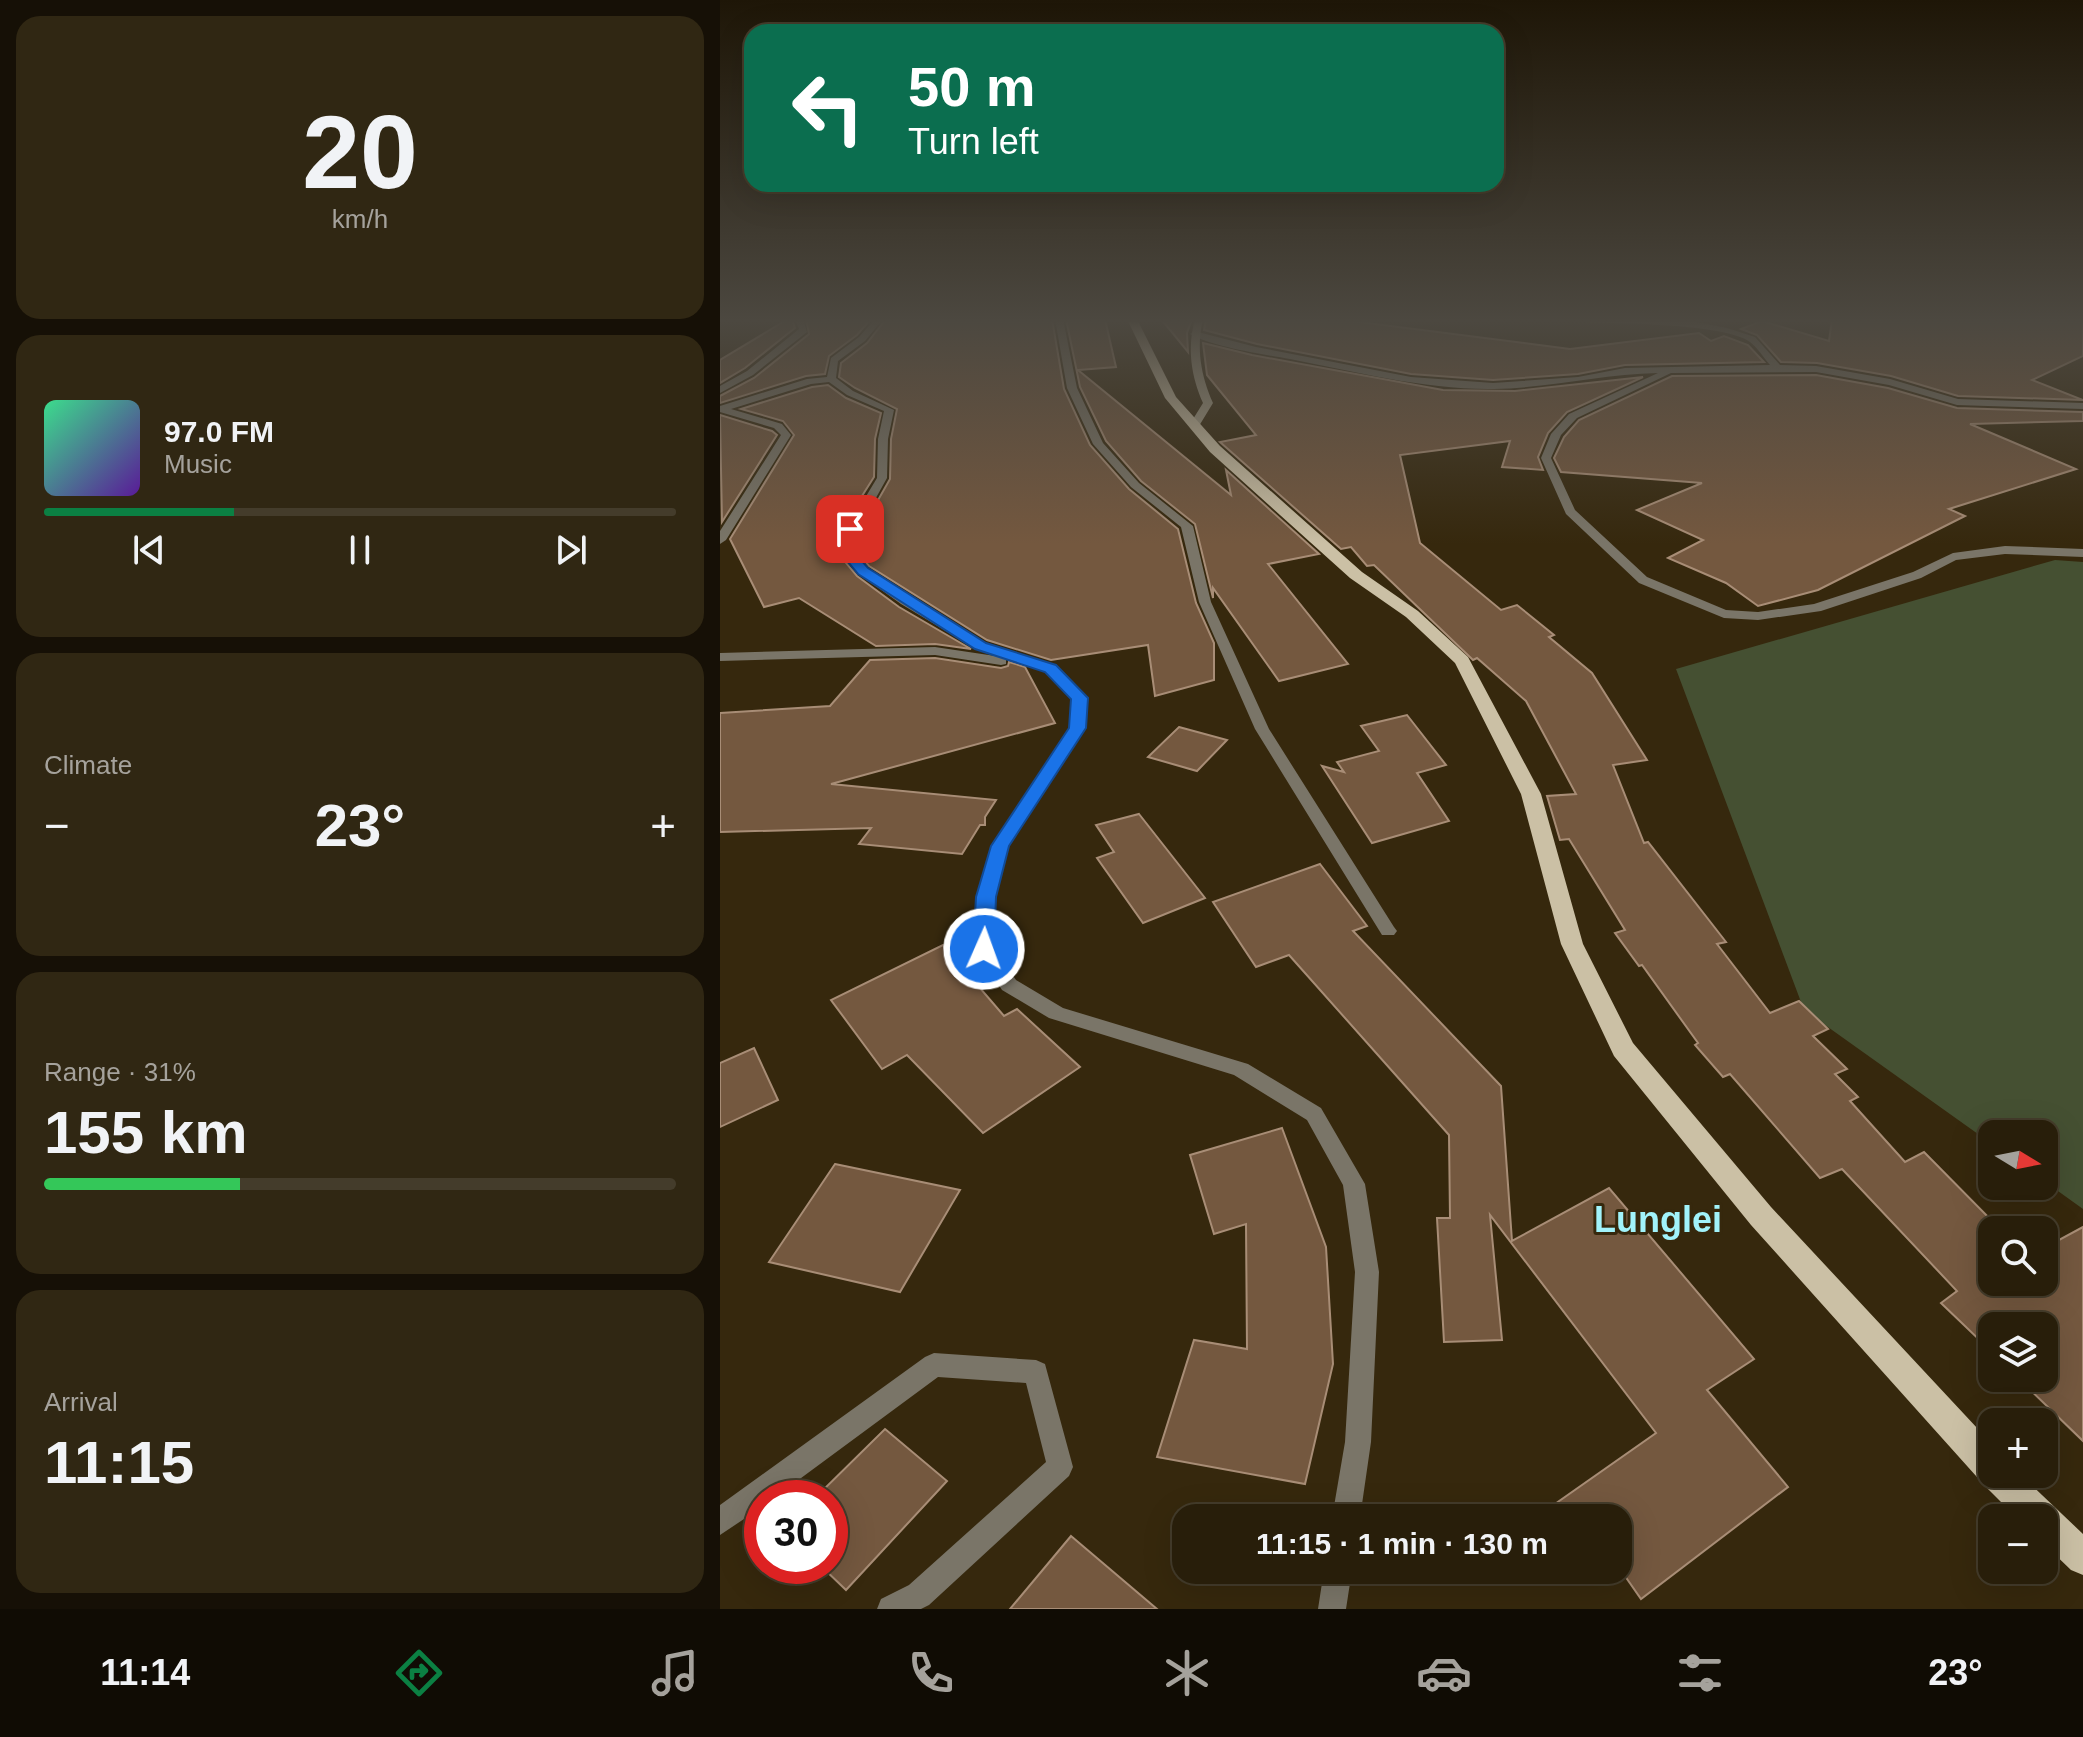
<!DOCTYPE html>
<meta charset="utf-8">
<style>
body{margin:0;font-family:Arial,sans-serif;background:#302713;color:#f1f3f6;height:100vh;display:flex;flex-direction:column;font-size:30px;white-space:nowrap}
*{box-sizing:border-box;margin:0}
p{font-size:26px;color:#a5a29c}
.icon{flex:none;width:44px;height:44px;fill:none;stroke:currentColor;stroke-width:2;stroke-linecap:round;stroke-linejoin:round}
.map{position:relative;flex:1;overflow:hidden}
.drawer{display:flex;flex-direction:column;gap:16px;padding:16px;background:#161006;width:720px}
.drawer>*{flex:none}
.top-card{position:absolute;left:24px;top:24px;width:760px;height:168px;border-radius:24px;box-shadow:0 8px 32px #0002,0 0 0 2px #443c2b;background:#0b6e4f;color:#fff;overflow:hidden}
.needle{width:52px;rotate:100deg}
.buttons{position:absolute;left:1258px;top:1120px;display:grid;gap:16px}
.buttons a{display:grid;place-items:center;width:80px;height:80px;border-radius:16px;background:#281e0a;box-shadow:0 8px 32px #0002,0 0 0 2px #443c2b;font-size:40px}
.speed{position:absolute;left:24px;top:1480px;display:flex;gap:16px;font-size:40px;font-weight:700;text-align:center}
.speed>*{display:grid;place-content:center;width:104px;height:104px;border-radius:50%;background:#281e0a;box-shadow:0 8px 32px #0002,0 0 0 2px #443c2b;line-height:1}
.speed .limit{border:12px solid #d22;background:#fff;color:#111}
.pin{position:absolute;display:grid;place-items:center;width:68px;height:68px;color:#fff;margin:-34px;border-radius:16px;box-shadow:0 4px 12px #0006}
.me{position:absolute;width:88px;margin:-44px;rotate:2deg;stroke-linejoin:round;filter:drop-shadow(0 0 6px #0008)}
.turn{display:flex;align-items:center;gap:28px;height:168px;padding:0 32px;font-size:36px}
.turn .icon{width:104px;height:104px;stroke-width:2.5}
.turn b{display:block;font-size:56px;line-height:68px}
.big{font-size:60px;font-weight:700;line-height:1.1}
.drawer .card{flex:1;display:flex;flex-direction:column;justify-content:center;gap:12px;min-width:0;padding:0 28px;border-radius:24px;background:#302713}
.drawer .dial{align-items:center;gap:0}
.dial b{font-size:104px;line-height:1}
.song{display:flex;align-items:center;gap:24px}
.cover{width:96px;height:96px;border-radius:12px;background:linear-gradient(135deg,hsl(150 70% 55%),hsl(270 70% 35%))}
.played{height:8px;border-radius:4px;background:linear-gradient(90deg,#0b8043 30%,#443c2b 30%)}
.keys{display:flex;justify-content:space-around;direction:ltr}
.heat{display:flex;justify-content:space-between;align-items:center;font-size:44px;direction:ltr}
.charge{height:12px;border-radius:6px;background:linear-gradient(90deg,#34c759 31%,#443c2b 0)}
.trip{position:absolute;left:452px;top:1504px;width:460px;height:80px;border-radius:24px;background:#281e0a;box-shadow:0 8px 32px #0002,0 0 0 2px #443c2b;font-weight:700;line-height:80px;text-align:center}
.tab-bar{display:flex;height:128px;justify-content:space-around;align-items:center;background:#100c04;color:#a5a29c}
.tab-bar .icon{width:56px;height:56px}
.tab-bar .current{color:#0b8043}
.tab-bar b{font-size:36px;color:#f1f3f6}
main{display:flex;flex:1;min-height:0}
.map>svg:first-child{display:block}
.green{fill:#455032}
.building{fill:#74583f;stroke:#a88d76;stroke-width:2}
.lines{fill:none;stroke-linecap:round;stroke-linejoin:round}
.minor{fill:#7a7568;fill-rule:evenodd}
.secondary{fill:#a8a08a;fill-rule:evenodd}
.primary{fill:#cbc0a5;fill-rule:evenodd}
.route{fill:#1a73e8;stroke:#114b97;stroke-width:2}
.labels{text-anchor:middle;stroke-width:6;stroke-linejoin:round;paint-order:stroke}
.near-district-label{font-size:36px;font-weight:bold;fill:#a1f3fb;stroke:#36280d}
</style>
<main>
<section class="drawer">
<div class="card dial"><b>20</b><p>km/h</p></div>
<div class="card">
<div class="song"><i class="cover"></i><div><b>97.0 FM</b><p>Music</p></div></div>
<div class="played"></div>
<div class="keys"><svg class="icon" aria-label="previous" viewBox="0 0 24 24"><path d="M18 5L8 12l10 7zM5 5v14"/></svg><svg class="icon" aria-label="pause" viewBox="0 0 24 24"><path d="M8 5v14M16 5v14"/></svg><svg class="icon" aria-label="next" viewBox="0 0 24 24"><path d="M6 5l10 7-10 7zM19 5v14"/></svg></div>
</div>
<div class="card"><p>Climate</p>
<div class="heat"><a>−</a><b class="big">23°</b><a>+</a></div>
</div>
<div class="card"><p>Range · 31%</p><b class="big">155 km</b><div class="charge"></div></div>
<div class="card"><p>Arrival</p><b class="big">11:15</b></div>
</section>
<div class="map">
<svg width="1363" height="1609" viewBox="0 0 1363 1609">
<rect width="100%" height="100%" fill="#36280d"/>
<!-- green -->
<polygon class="green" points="1335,560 1363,562 1363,1209 1324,1181 1324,1134 1272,1134 1272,1144 1084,1010 956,669"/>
<!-- building -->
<g class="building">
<polygon points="68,319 72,319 75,328 25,368 0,383 0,360"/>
<polygon points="86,319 151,319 137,335 109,356 105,374 86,376 0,403 0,396 34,378 89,334"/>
<polygon points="166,319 332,319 344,389 370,445 409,489 458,529 476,603 494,643 494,680 435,696 428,645 331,660 267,640 149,566 129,543 149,516 170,479 171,439 177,409 135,388 119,377 121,363 147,343"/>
<polygon points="346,319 385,319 396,367 358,370 511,495 506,470 599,554 548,564 628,664 559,681 493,588 493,598 475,524 421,481 386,441 360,387"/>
<polygon points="441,319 472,319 467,333 468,352"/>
<polygon points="486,319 616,319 850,349 979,333 991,341 1004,336 1028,345 1044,362 905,365 858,374 773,380 691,374 537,344 484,330"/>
<polygon points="1112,319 1363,319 1363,356 1312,380 1363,400 1238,396 1171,376 1097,363 1061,362 1037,335 1021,329 1042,321 1109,341"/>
<polygon points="483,343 532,355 723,390 795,391 923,377 847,412 828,433 818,457 823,470 782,467 790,441 680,455 700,543 781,610 797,605 834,635 829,637 872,673 927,760 893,765 924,843 928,842 1006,942 997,944 1050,1013 1079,1001 1108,1029 1093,1036 1127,1069 1115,1074 1138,1097 1130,1101 1185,1162 1204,1152 1281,1230 1272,1230 1272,1282 1324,1282 1324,1248 1363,1227 1363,1441 1298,1378 1324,1378 1324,1326 1272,1326 1272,1352 1221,1303 1237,1291 1122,1169 1100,1178 1010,1074 1003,1077 975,1045 978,1043 922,965 919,966 895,933 905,930 849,839 840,840 827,796 856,794 806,701 757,658 753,660 654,565 647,566 631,547 621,549 500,442 536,435 487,375"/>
<polygon points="1096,375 1168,388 1237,408 1363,412 1363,421 1250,424 1356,469 1229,509 1245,516 1098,590 1038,606 1006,583 948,558 983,540 917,510 982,483 841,472 834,458 844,437 859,420 952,376"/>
<polygon points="108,385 126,398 161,413 155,439 154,477 111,545 137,576 179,607 251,649 215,644 156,646 79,598 44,607 10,539 74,435 63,421 21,409 92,387"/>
<polygon points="0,415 52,431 57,435 2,522"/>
<polygon points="215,658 281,668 288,666 289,662 305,667 335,723 111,784 276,800 265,817 265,825 260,825 242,854 139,844 151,828 0,832 0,713 110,706 150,660"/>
<polygon points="687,715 726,765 697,773 729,821 652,843 602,766 624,772 617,762 659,751 641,726"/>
<polygon points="459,727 507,740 477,771 428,757"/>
<polygon points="419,814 485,898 423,923 377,858 394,852 376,825"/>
<polygon points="600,864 647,926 633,931 781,1086 792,1241 889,1188 1034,1359 987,1390 1068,1487 921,1599 898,1566 898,1518 815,1518 936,1433 770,1215 782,1340 724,1342 717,1218 730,1218 729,1135 569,955 536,967 493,902"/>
<polygon points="223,945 284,1016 297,1009 360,1067 263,1133 187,1055 162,1069 111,1000"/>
<polygon points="34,1048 58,1100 0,1127 0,1063"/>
<polygon points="562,1128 606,1247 613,1364 585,1484 437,1457 474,1340 527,1349 526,1224 494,1234 470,1155"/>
<polygon points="115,1164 240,1190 180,1292 49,1262"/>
<polygon points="165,1429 227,1481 126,1590 101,1566 110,1566 110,1498 95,1498"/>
<polygon points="351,1536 437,1609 290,1609"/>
</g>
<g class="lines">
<!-- minor -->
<g class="minor">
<polygon points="75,319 83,319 87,332 33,375 0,393 0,386 27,371 79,329"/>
<polygon points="155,319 163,319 145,341 118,361 116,378 133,391 174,410 168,439 167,478 147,514 125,543 147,568 191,598 266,643 335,665 366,698 365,728 288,846 275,897 273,948 296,980 343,1008 528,1064 601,1108 645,1184 659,1272 651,1442 640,1518 612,1518 625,1442 635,1272 623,1185 587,1120 514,1075 329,1018 282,990 255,949 257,897 272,846 351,728 352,699 325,671 286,658 286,664 281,665 215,655 0,661 0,653 215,647 282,657 256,649 181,604 139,574 113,543 136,513 157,478 158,439 164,411 127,395 109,382 91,384 11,409 62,424 71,435 6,540 0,544 0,531 61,435 54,428 0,412 0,406 87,379 107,377 111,358 139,337"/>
<polygon points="335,319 343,319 357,388 383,443 419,483 473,526 491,602 549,729 674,927 677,931 674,935 662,935 535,729 479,602 461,527 411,487 373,444 347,388"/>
<path d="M 823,319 L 976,322 L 1007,328 L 1035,337 L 1060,365 L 1096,366 L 1170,379 L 1238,399 L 1363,403 L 1363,409 L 1237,405 L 1169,385 L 1096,372 L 951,373 L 857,418 L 841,435 L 831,458 L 855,510 L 927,577 L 1006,610 L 1038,612 L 1094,604 L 1193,572 L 1233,553 L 1285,546 L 1363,549 L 1363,557 L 1285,554 L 1236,560 L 1201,578 L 1101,611 L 1038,620 L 1004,618 L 919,583 L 846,514 L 821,458 L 831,434 L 849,414 L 938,373 C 883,374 830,388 774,389 C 706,390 637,372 570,359 C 542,354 493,347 470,334 L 474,331 L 536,347 L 691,377 L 773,383 L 858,377 L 905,368 L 1050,365 C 1044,358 1037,347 1030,342 C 1002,321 867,323 827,322 Z"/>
<polygon points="214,1353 316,1360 325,1364 353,1467 349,1476 209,1605 201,1609 157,1609 161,1599 189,1585 326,1462 306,1383 218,1377 54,1498 42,1498 42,1507 0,1535 0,1505 205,1357"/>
<polygon points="604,1570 632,1570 626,1609 598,1609"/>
</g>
<!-- secondary -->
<path class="secondary" d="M 475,319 L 483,319 C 476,348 481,376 493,403 L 479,426 L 475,427 L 470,424 L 483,403 C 471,376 467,348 475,319 Z"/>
<!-- primary -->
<polygon class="primary" points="407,319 417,319 456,397 500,446 642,572 698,611 748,657 821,794 863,944 913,1043 1051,1207 1272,1444 1272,1474 1300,1474 1363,1534 1363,1575 1351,1570 1324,1544 1324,1518 1297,1518 1265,1486 1031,1225 894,1056 841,944 801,794 735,663 686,617 630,578 490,452 445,398"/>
</g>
<!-- sky -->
<linearGradient id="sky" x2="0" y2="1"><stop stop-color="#1e1607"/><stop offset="0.59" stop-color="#4c4840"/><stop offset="1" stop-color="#4c4840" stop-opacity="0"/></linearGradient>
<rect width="1363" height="544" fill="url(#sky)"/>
<!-- route -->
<polygon class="route" points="125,526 136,529 126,543 148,568 266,643 336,665 368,698 366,728 289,846 276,897 274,949 271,954 256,954 253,949 256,897 271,846 349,728 351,699 325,672 255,649 138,574 112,543"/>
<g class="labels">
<!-- near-district labels -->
<g class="near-district-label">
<text x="938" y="1232">Lunglei</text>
</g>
</g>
</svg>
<div class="buttons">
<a><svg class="needle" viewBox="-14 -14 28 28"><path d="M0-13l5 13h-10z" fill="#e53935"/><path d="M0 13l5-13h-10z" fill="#a5a29c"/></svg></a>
<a><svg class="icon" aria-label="search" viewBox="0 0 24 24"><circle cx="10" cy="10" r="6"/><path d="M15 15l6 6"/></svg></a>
<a><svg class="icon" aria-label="layers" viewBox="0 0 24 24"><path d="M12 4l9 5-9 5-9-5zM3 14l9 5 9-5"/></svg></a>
<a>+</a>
<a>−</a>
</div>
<div class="speed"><div class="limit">30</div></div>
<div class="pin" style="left:130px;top:529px;background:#d93025"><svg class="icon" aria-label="arrive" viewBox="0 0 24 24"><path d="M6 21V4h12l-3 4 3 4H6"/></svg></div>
<svg class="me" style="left:264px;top:949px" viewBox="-20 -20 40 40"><circle r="17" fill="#1a73e8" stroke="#fff" stroke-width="3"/><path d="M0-11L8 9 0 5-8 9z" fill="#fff"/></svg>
<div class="trip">11:15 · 1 min · 130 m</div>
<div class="top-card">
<div class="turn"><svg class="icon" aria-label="left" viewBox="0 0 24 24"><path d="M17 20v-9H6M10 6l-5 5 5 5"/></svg><div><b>50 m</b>Turn left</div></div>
</div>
</div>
</main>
<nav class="tab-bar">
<b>11:14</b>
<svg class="icon current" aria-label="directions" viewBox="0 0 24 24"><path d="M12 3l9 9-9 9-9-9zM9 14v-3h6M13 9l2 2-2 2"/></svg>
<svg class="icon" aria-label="music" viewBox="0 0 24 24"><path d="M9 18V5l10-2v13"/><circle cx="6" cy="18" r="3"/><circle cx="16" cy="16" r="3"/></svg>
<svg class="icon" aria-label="phone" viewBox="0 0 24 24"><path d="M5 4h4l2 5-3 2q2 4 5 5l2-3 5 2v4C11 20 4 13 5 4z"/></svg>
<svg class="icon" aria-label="climate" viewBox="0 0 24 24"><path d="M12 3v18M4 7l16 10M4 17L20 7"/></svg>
<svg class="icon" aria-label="car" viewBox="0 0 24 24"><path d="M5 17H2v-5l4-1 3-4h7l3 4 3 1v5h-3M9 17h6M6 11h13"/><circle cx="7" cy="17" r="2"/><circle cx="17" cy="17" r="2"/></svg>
<svg class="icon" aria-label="filters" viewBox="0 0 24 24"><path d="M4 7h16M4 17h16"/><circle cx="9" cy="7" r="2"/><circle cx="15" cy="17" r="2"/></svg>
<b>23°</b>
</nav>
